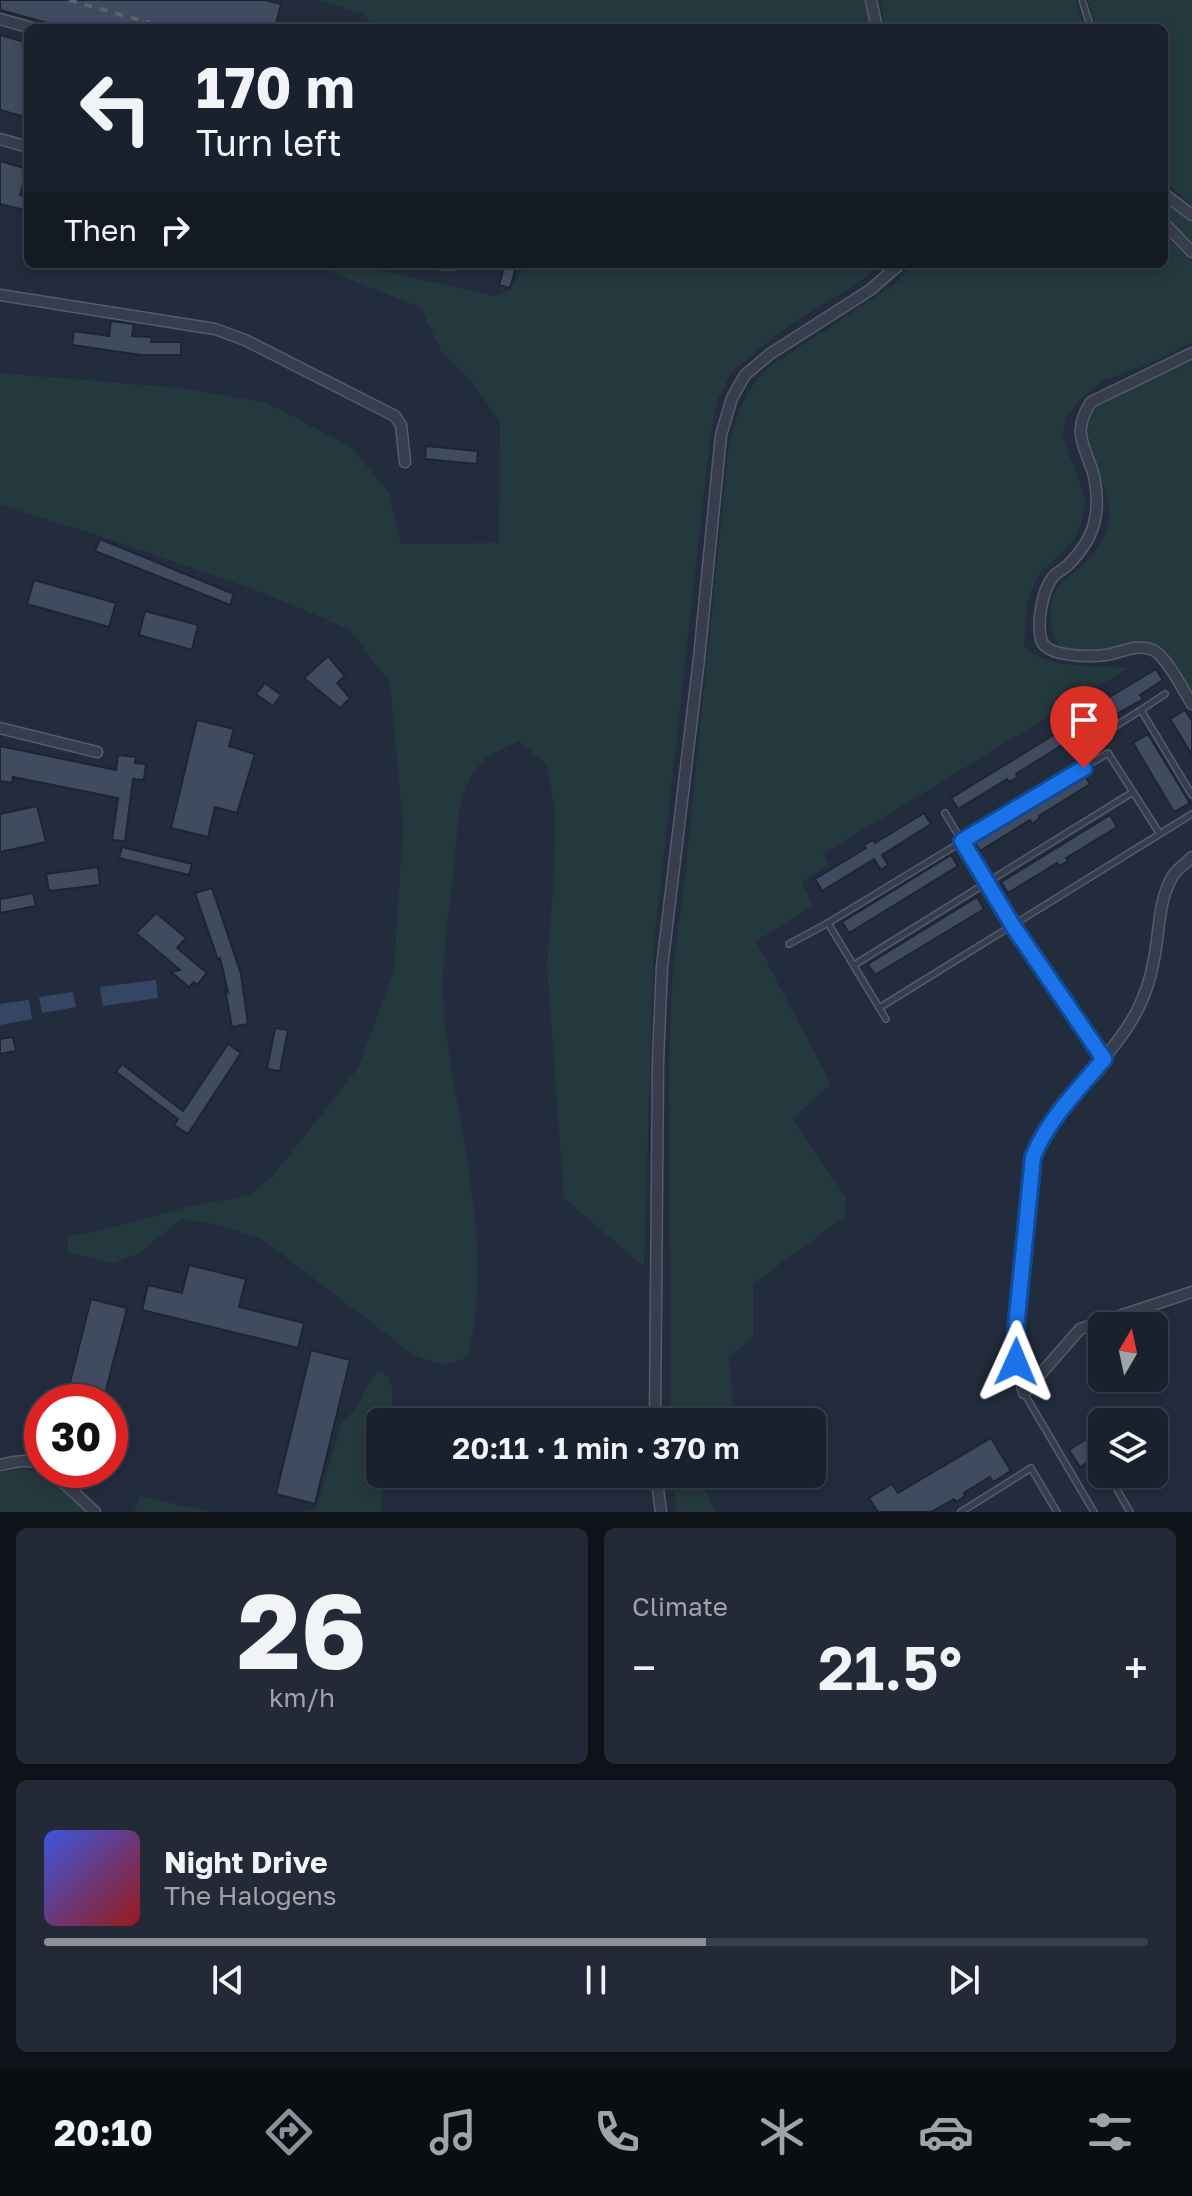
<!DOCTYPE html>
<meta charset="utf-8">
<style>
body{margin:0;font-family:"Golos Text",sans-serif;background:#232936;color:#f1f3f6;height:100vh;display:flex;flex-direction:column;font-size:30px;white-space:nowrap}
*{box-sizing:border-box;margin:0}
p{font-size:26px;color:#9fa3aa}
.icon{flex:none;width:44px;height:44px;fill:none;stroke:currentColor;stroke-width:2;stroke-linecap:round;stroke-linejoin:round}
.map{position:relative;height:1512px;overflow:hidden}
.side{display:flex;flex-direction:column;gap:16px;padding:16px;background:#0e1219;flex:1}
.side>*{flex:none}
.hud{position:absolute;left:24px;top:24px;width:1144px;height:244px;border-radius:12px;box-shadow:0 4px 12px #0003,0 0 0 2px #383e4a;background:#1a212e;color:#f1f3f6;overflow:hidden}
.needle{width:52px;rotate:9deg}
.fabs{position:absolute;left:1088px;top:1312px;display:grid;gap:16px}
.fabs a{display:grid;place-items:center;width:80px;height:80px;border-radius:12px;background:#1a212e;box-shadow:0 4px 12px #0003,0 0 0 2px #383e4a;font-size:40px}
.speed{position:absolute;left:24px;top:1384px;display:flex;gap:16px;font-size:40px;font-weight:700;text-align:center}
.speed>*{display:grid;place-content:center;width:104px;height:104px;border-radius:50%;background:#1a212e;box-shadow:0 4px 12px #0003,0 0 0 2px #383e4a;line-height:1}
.speed .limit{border:12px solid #d22;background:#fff;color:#111}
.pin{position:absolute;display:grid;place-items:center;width:68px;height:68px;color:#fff;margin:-82px -34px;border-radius:50% 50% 50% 0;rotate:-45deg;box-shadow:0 0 8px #0007}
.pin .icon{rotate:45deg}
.me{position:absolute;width:88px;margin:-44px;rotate:1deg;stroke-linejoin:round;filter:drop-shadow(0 0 6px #0008)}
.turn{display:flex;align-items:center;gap:28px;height:168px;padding:0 40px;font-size:36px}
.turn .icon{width:104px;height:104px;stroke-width:2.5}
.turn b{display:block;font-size:56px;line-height:68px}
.then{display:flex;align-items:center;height:76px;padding:0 40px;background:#0003;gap:16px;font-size:30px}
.big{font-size:60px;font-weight:600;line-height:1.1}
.side .card{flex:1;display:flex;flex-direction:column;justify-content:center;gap:12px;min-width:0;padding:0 28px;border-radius:12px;background:#232936}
.side .dial{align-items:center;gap:0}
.dial b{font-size:104px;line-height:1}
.song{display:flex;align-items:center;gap:24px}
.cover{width:96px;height:96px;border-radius:12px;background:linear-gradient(135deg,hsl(230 70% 55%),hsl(0 70% 35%))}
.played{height:8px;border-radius:4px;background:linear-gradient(90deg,#8c9099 60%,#383e4a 60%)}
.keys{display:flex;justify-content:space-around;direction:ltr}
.heat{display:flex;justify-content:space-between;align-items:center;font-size:44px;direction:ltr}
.side .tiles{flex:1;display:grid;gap:16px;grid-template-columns:1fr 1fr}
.card:last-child{grid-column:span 2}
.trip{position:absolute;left:366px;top:1408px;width:460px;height:80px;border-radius:12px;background:#1a212e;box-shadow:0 4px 12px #0003,0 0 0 2px #383e4a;font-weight:600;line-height:80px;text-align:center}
.dock{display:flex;height:128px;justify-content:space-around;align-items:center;background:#0a0d12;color:#9fa3aa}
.dock .icon{width:56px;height:56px}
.dock .selected{color:#8c9099}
.dock b{font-size:36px;color:#f1f3f6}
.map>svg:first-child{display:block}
.green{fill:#24393e}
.water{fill:#354665}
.building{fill:#414b5f;stroke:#1d2534;stroke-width:2}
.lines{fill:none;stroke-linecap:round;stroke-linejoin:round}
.lane-casing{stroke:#545c6b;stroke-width:8}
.street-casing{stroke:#545c6b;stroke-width:13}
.lane{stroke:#363e4d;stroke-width:5}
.street{stroke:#363e4d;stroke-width:10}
.rail{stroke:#586274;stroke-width:4;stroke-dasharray:8 8;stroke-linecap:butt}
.route-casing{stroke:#114b97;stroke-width:20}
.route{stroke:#1a73e8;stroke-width:14}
</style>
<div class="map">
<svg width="1192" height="1512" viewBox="0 0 1192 1512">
<rect width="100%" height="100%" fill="#222c3d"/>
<!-- green -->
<g class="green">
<polygon points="316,0 865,0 871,28 373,28 372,23 362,13"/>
<polygon points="880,0 1076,0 1084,28 886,28"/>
<polygon points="1088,0 1192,0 1192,205 1164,181 1169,154 1164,140 1164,28 1096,28"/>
<polygon points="1164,200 1192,223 1192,244 1164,217"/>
<path d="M 1164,234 L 1192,262 L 1192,342 L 1149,364 L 1102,381 L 1078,401 L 1065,419 L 1063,438 L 1086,499 L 1082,521 L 1073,541 L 1038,575 L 1027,603 L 1024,646 C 1047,670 1096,665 1128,668 L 823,854 L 829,864 L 802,882 L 813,906 L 756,941 L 831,1084 L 792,1119 L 846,1197 L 845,1216 L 753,1284 L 753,1337 L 729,1357 L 733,1405 L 711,1422 L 671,1422 L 669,1058 L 673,966 L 684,886 L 729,443 C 738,414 745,388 769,367 L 895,284 L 914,264 L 1164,264 Z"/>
<path d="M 317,264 L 353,264 L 495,296 L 510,289 L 525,264 L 877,264 L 868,276 L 781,331 L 731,373 L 718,399 L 711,431 L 654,944 L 644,1267 L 564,1198 L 547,967 L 554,872 L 555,810 L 547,765 L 519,741 C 508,747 490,753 482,762 C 457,789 458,825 455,860 C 449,914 439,969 445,1024 C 458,1133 495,1245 468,1356 C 447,1368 435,1364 414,1355 L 262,1239 L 216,1224 L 182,1219 L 139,1253 L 113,1263 L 68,1253 L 68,1236 L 111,1228 L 190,1206 L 247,1196 L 271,1178 L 358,1068 L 394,970 L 403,826 L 390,683 L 349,629 L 258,591 L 103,537 L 0,505 L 0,373 L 180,388 L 267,403 L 351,447 L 389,493 L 401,544 L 499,543 L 500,422 L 473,383 L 442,352 L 420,307 L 316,266 Z"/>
<path d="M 1192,363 L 1192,693 L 1170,660 L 1142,643 C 1113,645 1089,655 1060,648 C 1048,629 1046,603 1060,585 C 1063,580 1069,577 1074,573 C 1088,561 1100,547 1107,530 C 1120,491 1072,446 1094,411 C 1105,393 1170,372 1192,363 Z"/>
<path d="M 378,1371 L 389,1377 L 393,1393 L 390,1422 L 380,1422 L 380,1474 L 385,1474 L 381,1512 L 303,1512 L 316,1509 L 342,1421 C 365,1406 360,1389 378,1371 Z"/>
<polygon points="22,1469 44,1472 87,1512 0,1512 0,1472"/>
<polygon points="672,1474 719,1474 706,1491 715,1512 677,1512"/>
<polygon points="140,1496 212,1512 134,1512"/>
</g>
<!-- water -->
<g class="water">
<polygon points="156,980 158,998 103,1006 100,987"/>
<polygon points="73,992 76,1007 42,1013 39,997"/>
<polygon points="29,1000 32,1019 0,1025 0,1004"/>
</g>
<!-- building -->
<g class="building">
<polygon points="0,0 265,0 281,4 275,28 66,28 0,10"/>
<polygon points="0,35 28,43 28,118 0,110"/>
<polygon points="0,161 27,169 20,195 28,197 28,211 0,204"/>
<polygon points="505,264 517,264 510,288 499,285"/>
<polygon points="111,321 134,324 132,336 152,337 151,342 181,342 181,355 141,355 72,345 74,331 109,336"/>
<polygon points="426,446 478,451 477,464 425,459"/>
<polygon points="100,539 234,594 230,605 95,551"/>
<polygon points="34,580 116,603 109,627 27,604"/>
<polygon points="145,611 198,625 192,650 139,635"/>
<polygon points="328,656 345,676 337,683 350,698 340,708 304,678"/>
<polygon points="1156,669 1163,680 1140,695 1143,699 1097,725 1088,710"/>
<polygon points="265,683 281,695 273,706 256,694"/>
<polygon points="1185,710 1192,721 1192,755 1170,719"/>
<polygon points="197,720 234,729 229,746 255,754 237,813 215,807 208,837 171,828"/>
<polygon points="1060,731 1067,742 1016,774 1018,777 1009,782 1007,779 958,809 951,798"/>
<polygon points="1148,734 1190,803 1174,812 1133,743"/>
<polygon points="0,746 116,770 118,755 136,757 135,763 146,764 144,780 133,779 125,841 112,840 118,798 13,777 12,783 0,781"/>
<polygon points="1084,774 1090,784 1039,816 1040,818 1032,824 1030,820 980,851 974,841"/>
<polygon points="37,806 46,842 0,852 0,814"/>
<polygon points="924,813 931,824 882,855 888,865 881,870 874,859 822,891 815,879 866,848 864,845 873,840 875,843"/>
<polygon points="1110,815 1117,827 1066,858 1068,861 1059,866 1057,863 1008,893 1001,882"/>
<polygon points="122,847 192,864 189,875 119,858"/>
<polygon points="951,855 958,866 849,933 842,922"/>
<polygon points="98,867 100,885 49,891 46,874"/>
<polygon points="212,888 241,974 248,1024 232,1027 225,989 228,992 220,958 218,960 195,893"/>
<polygon points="33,893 36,906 0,913 0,899"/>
<polygon points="977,897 984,909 875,975 868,964"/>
<polygon points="156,913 186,938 177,948 207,973 197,985 194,982 189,987 171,972 180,970 136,933"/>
<polygon points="275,1028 288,1030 280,1071 267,1069"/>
<polygon points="13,1037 16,1051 0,1054 0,1039"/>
<polygon points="228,1044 241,1053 188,1134 174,1125 178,1119 116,1072 122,1064 183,1111"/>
<polygon points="189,1265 246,1279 239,1307 304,1323 298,1348 142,1310 148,1285 182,1293"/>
<polygon points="91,1299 127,1308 103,1402 65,1402"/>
<polygon points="311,1350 350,1360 315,1504 276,1494"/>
<polygon points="1102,1429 1102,1453 1080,1467 1069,1450"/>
<polygon points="991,1438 1011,1471 993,1482 990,1477 964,1493 965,1496 956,1502 954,1499 931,1512 878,1512 869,1498 892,1484 898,1493"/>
</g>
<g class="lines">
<!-- lane casing -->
<g class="lane-casing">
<g id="lane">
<polyline points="1082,0 1091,28"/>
<polyline points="1164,153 1164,169"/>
<polyline points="1141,710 1165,694"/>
<polyline points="1114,727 1141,710 1192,795"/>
<polyline points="945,813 1013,926 1103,1058"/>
<polyline points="828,923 886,1019"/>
<polyline points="789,944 828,923 1108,753 1160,834"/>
<polyline points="854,965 1133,792"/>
<polyline points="879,1008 1192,814"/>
<polyline points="1024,1393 1094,1512"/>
<polyline points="1101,1463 1102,1464"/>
<polyline points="1108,1474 1130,1512"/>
<polyline points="961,1512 1031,1468 1057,1512"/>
</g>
</g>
<!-- street casing -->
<g class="street-casing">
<g id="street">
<polyline points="871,0 877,28"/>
<polyline points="0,19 32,28"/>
<polyline points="0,139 28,147"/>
<polyline points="1164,194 1192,215"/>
<polyline points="1164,223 1192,252"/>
<polyline points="440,264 455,264"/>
<polyline points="0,295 215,329 245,340 395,416 401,425 405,462"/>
<path d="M 1192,353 L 1091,402 C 1071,433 1085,445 1094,476 C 1097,490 1098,505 1095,519 C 1092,536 1080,553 1068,565 C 1063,570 1057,572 1053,577 C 1042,590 1036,625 1042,642 C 1049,657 1091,657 1105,655 C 1121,653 1136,643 1153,650 C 1167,657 1183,690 1192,704"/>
<polyline points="0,728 97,752"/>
<path d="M 1192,857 C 1186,863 1179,868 1174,874 C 1157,900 1160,935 1153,964 C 1150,980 1144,997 1137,1011 C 1109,1064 1055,1101 1033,1157 L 1016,1327 L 1016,1362 L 1024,1393 L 1080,1329 L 1192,1292"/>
<polyline points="655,1422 658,1061 662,967 699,659 721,435 732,398 745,375 770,354 870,290 900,264"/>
<path d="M 0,1465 C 14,1462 29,1458 42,1464"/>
<polyline points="50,1470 95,1512"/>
<polyline points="656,1474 661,1512"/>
</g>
</g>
<!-- lane -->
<use href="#lane" class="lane"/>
<!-- street -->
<use href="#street" class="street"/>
<!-- rail -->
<polyline class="rail" points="69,0 168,28"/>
</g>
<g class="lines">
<!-- route casing -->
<g class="route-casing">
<path id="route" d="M 1016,1362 L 1016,1327 L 1033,1157 C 1048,1119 1078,1090 1104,1059 L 1013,926 L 962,841 L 1084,768"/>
</g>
<!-- route -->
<use href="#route" class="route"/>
</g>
</svg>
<div class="fabs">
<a><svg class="needle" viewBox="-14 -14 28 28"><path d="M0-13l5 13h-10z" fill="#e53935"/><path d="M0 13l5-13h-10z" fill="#9fa3aa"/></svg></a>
<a><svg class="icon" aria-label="layers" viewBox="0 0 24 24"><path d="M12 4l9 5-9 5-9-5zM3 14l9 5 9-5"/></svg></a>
</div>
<div class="speed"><div class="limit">30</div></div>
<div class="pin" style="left:1084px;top:768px;background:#d93025"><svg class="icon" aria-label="arrive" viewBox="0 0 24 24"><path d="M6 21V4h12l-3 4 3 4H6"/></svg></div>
<svg class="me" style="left:1016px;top:1362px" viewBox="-20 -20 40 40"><path d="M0-17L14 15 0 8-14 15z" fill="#1a73e8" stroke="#fff" stroke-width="4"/></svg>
<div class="trip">20:11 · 1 min · 370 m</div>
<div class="hud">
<div class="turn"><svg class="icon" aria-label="left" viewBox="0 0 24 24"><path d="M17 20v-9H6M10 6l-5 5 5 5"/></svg><div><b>170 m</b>Turn left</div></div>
<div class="then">Then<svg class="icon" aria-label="right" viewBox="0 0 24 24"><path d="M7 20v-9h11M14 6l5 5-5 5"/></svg></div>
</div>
</div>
<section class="side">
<div class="tiles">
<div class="card dial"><b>26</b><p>km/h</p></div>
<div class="card"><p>Climate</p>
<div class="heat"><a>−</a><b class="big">21.5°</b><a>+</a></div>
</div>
<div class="card">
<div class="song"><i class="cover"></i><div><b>Night Drive</b><p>The Halogens</p></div></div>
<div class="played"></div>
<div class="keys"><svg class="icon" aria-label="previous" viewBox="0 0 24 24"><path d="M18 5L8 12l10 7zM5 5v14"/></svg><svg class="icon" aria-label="pause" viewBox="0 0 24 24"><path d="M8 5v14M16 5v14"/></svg><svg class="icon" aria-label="next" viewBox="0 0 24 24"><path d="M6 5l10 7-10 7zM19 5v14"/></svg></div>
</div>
</div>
</section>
<nav class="dock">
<b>20:10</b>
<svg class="icon selected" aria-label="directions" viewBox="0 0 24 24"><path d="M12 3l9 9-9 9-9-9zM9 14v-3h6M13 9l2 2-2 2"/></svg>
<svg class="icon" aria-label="music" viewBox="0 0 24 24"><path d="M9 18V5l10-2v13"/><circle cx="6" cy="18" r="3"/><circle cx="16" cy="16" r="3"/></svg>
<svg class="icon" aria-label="phone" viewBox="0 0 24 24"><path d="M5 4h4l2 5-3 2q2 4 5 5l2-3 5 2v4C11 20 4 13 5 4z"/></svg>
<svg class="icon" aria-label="climate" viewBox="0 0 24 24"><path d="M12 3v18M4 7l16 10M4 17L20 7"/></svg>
<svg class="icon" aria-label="car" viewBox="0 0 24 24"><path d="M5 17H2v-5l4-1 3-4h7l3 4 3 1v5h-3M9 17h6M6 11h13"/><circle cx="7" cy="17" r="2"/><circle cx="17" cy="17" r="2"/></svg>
<svg class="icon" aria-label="filters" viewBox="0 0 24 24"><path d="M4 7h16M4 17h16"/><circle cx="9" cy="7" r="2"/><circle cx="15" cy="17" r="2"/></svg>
</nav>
